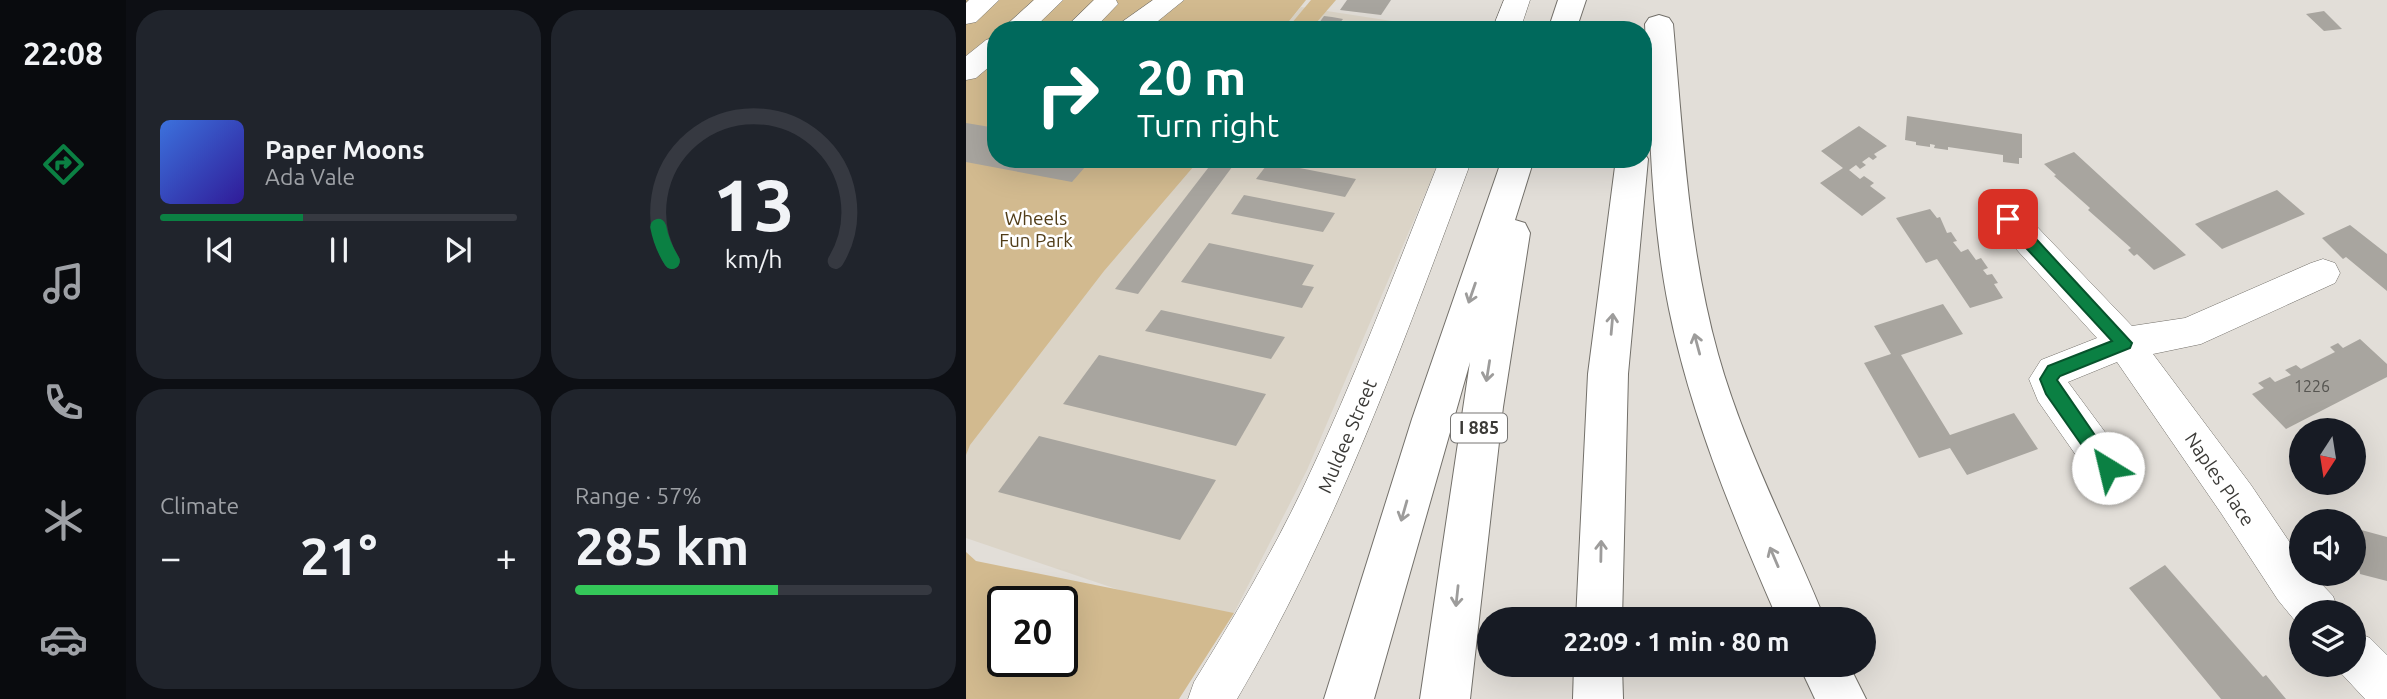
<!DOCTYPE html>
<meta charset="utf-8">
<style>
body{margin:0;font-family:Ubuntu,sans-serif;background:#20242c;color:#f1f3f6;height:100vh;display:flex;flex-direction:column;font-size:26px;white-space:nowrap}
*{box-sizing:border-box;margin:0}
p{font-size:23px;color:#9ea1a6}
.icon{flex:none;width:38px;height:38px;fill:none;stroke:currentColor;stroke-width:2;stroke-linecap:round;stroke-linejoin:round}
.map{position:relative;flex:1;overflow:hidden}
.sheet{display:flex;flex-direction:column;gap:10px;padding:10px;background:#0d0f14;width:840px}
.sheet>*{flex:none}
.guide{position:absolute;left:21px;top:21px;width:665px;height:147px;border-radius:28px;box-shadow:0 7px 28px #0002;background:#00695c;color:#fff;overflow:hidden}
.needle{width:46px;rotate:192deg}
.buttons{position:absolute;left:1323px;top:418px;display:grid;gap:14px}
.buttons a{display:grid;place-items:center;width:77px;height:77px;border-radius:50%;background:#171b24;box-shadow:0 7px 28px #0002;font-size:35px}
.speed{position:absolute;left:21px;top:586px;display:flex;gap:14px;font-size:35px;font-weight:700;text-align:center}
.speed>*{display:grid;place-content:center;width:91px;height:91px;border-radius:50%;background:#171b24;box-shadow:0 7px 28px #0002;line-height:1}
.speed .limit{border:4px solid #111;border-radius:10px;background:#fff;color:#111}
.pin{position:absolute;display:grid;place-items:center;width:60px;height:60px;color:#fff;margin:-30px;border-radius:14px;box-shadow:0 4px 10px #0006}
.me{position:absolute;width:77px;margin:-38px;rotate:324deg;stroke-linejoin:round;filter:drop-shadow(0 0 5px #0008)}
.turn{display:flex;align-items:center;gap:24px;height:147px;padding:0 35px;font-size:32px}
.turn .icon{width:91px;height:91px;stroke-width:2.5}
.turn b{display:block;font-size:49px;line-height:60px}
.big{font-size:52px;font-weight:700;line-height:1.1}
.sheet .card{flex:1;display:flex;flex-direction:column;justify-content:center;gap:10px;min-width:0;padding:0 24px;border-radius:28px;background:#20242c}
.sheet .dial{align-items:center;gap:0}
.dial svg{height:182px;overflow:visible;fill:none;stroke:#363941;stroke-width:7;stroke-linecap:round;text-anchor:middle}
.dial text{fill:#f1f3f6;stroke:none}
.song{display:flex;align-items:center;gap:21px}
.cover{width:84px;height:84px;border-radius:10px;background:linear-gradient(135deg,hsl(220 70% 55%),hsl(250 70% 35%))}
.played{height:7px;border-radius:4px;background:linear-gradient(90deg,#0b8043 40%,#363941 40%)}
.keys{display:flex;justify-content:space-around;direction:ltr}
.heat{display:flex;justify-content:space-between;align-items:center;font-size:38px;direction:ltr}
.charge{height:10px;border-radius:5px;background:linear-gradient(90deg,#34c759 57%,#363941 0)}
.sheet .tiles{flex:1;display:grid;gap:10px;grid-template-columns:repeat(2,1fr)}
.trip{position:absolute;left:511px;top:607px;width:399px;height:70px;border-radius:35px;background:#171b24;box-shadow:0 7px 28px #0002;font-weight:700;line-height:70px;text-align:center}
main{display:flex;flex:1;min-height:0}
.dock{display:flex;flex-direction:column;width:126px;justify-content:space-around;align-items:center;background:#090b0e;color:#9ea1a6}
.dock .icon{width:49px;height:49px}
.dock .active{color:#0b8043}
.dock b{font-size:32px;color:#f1f3f6}
.map>svg:first-child{display:block}
.built{fill:#dbd4c7}
.green{fill:#d2ba8f;fill-rule:evenodd}
.building{fill:#a8a59f}
.lines{fill:none;stroke-linecap:round;stroke-linejoin:round}
.minor-casing{stroke:#73706a;stroke-width:1}
.highway-casing{stroke:#73706a;stroke-width:2}
.minor{fill:#fff;fill-rule:evenodd}
.highway{fill:#fff;fill-rule:evenodd}
.oneway{stroke:#9d9c9b}
.route{fill:#0b8043;stroke:#07532c;stroke-width:2}
.labels{text-anchor:middle;stroke-width:5;stroke-linejoin:round;paint-order:stroke}
.number-label{font-size:16px;fill:#565551}
.shield{fill:#fff;stroke:#767573;stroke-width:2}
.shield-label{font-size:18px;font-weight:bold;fill:#3b3a37}
.park-label{font-size:19px;fill:#513d18;stroke:#fff}
.street-label{font-size:19px;fill:#3b3a37;stroke:#fff}
</style>
<main>
<nav class="dock">
<b>22:08</b>
<svg class="icon active" aria-label="directions" viewBox="0 0 24 24"><path d="M12 3l9 9-9 9-9-9zM9 14v-3h6M13 9l2 2-2 2"/></svg>
<svg class="icon" aria-label="music" viewBox="0 0 24 24"><path d="M9 18V5l10-2v13"/><circle cx="6" cy="18" r="3"/><circle cx="16" cy="16" r="3"/></svg>
<svg class="icon" aria-label="phone" viewBox="0 0 24 24"><path d="M5 4h4l2 5-3 2q2 4 5 5l2-3 5 2v4C11 20 4 13 5 4z"/></svg>
<svg class="icon" aria-label="climate" viewBox="0 0 24 24"><path d="M12 3v18M4 7l16 10M4 17L20 7"/></svg>
<svg class="icon" aria-label="car" viewBox="0 0 24 24"><path d="M5 17H2v-5l4-1 3-4h7l3 4 3 1v5h-3M9 17h6M6 11h13"/><circle cx="7" cy="17" r="2"/><circle cx="17" cy="17" r="2"/></svg>
</nav>
<section class="sheet">
<div class="tiles">
<div class="card">
<div class="song"><i class="cover"></i><div><b>Paper Moons</b><p>Ada Vale</p></div></div>
<div class="played"></div>
<div class="keys"><svg class="icon" aria-label="previous" viewBox="0 0 24 24"><path d="M18 5L8 12l10 7zM5 5v14"/></svg><svg class="icon" aria-label="pause" viewBox="0 0 24 24"><path d="M8 5v14M16 5v14"/></svg><svg class="icon" aria-label="next" viewBox="0 0 24 24"><path d="M6 5l10 7-10 7zM19 5v14"/></svg></div>
</div>
<div class="card dial"><svg viewBox="0 0 100 80">
<path d="M14 69A42 42 0 1 1 86 69"/>
<path d="M14 69A42 42 0 0 1 8 54" stroke="#0b8043"/>
<text x="50" y="56" font-size="32" font-weight="700">13</text>
<text x="50" y="72" font-size="11">km/h</text>
</svg></div>
<div class="card"><p>Climate</p>
<div class="heat"><a>−</a><b class="big">21°</b><a>+</a></div>
</div>
<div class="card"><p>Range · 57%</p><b class="big">285 km</b><div class="charge"></div></div>
</div>
</section>
<div class="map">
<svg width="1421" height="699" viewBox="0 0 1421 699">
<rect width="100%" height="100%" fill="#e2ded8"/>
<!-- built -->
<g class="built">
<polygon points="335,7 484,30 316,30"/>
<polygon points="214,159 474,159 341,470 268,613 171,596 0,538 0,430"/>
</g>
<!-- green -->
<g class="green">
<polygon points="0,0 340,0 316,30 30,30 30,159 234,159 138,271 4,445 0,455"/>
<polygon points="345,0 370,0 344,30 320,30"/>
<path d="M 0,552 L 10,561 L 268,613 L 213,699 L 0,699 ZM 37,602 L 96,602 L 96,662 L 37,662 Z"/>
</g>
<!-- building -->
<g class="building">
<polygon points="381,0 425,0 415,15 374,10"/>
<polygon points="1358,11 1376,29 1358,31 1340,14"/>
<polygon points="358,16 366,17 377,19 368,30 348,30"/>
<polygon points="941,116 1056,134 1056,158 1053,158 1053,164 1037,162 1037,155 982,147 982,150 968,148 969,145 964,144 964,147 950,145 950,142 939,140"/>
<polygon points="0,123 30,128 30,159 126,159 106,182 0,162"/>
<polygon points="893,126 921,146 908,154 911,157 907,160 903,157 896,162 900,165 894,169 890,165 883,170 894,179 898,176 908,183 904,186 920,198 896,216 854,183 877,168 855,151"/>
<polygon points="1108,152 1220,255 1188,270 1171,254 1168,256 1162,250 1165,248 1122,210 1124,208 1088,176 1090,175 1078,164"/>
<polygon points="249,159 272,159 172,294 149,289"/>
<polygon points="303,162 390,179 379,197 290,179"/>
<polygon points="1311,190 1339,214 1256,249 1229,224"/>
<polygon points="278,195 369,213 357,232 265,214"/>
<polygon points="964,209 971,218 974,217 981,233 985,232 991,241 987,242 995,252 1002,249 1010,260 1015,258 1022,268 1017,270 1021,275 1026,274 1032,283 1028,284 1037,298 1004,308 971,259 960,263 930,218"/>
<polygon points="1384,225 1421,254 1421,291 1380,257 1377,259 1356,238"/>
<polygon points="243,243 348,265 336,285 348,287 336,308 215,282"/>
<polygon points="977,304 997,334 935,355 984,435 1048,413 1072,449 1001,475 984,448 953,458 898,363 925,354 908,326"/>
<polygon points="195,310 319,337 305,359 179,331"/>
<polygon points="1394,339 1421,364 1421,377 1320,429 1286,394 1298,388 1292,383 1304,377 1309,382 1325,375 1319,370 1330,365 1335,369 1369,352 1364,347 1372,343 1377,348"/>
<polygon points="133,355 300,394 270,446 97,404"/>
<polygon points="73,436 250,480 214,540 32,492"/>
<polygon points="1388,528 1421,537 1421,581 1394,574"/>
<polygon points="1199,565 1297,677 1300,675 1320,699 1255,699 1163,588"/>
</g>
<g class="lines">
<!-- minor casing -->
<g class="minor-casing">
<g id="minor">
<polygon points="3,0 33,0 10,22 0,24 0,3"/>
<polygon points="68,0 97,0 66,30 35,30"/>
<polygon points="128,0 150,0 152,4 127,30 97,30"/>
<polygon points="187,0 218,0 181,30 149,30 153,24"/>
<polygon points="538,0 564,0 554,30 526,30"/>
<polygon points="30,37 30,61 10,78 0,80 0,56 20,40"/>
<path d="M 474,159 L 506,159 C 437,344 371,528 271,699 L 222,699 L 228,682 C 267,619 305,555 337,488 C 388,381 430,269 474,159 Z"/>
<polygon points="1043,206 1055,210 1166,326 1219,318 1345,263 1357,259 1369,263 1374,273 1369,283 1235,344 1187,354 1285,485 1335,559 1335,574 1346,574 1367,596 1373,612 1335,612 1335,628 1312,600 1255,513 1151,362 1102,382 1156,455 1162,468 1156,481 1142,487 1128,481 1072,401 1063,379 1075,360 1131,338 1031,228 1027,219 1031,210"/>
<polygon points="1388,631 1404,638 1421,655 1421,699 1399,699 1372,670 1370,665 1388,665"/>
</g>
</g>
<!-- highway casing -->
<g class="highway-casing">
<g id="highway">
<polygon points="592,0 620,0 610,30 582,30"/>
<path d="M 693,15 L 703,18 L 707,24 C 717,135 722,246 752,354 C 778,447 823,531 859,620 L 812,620 C 768,519 725,417 703,309 C 684,215 684,119 679,24 L 683,18 Z"/>
<polygon points="677,151 682,159 662,374 656,620 610,620 622,374 650,159 677,159"/>
<polygon points="536,159 568,159 549,220 559,223 564,233 537,407 504,699 454,699 504,362 408,699 358,699 446,419"/>
<polygon points="608,665 656,665 657,699 607,699"/>
<polygon points="833,665 883,665 900,699 849,699"/>
</g>
</g>
<!-- minor -->
<use href="#minor" class="minor"/>
<!-- highway -->
<use href="#highway" class="highway"/>
</g>
<!-- one-way arrows -->
<defs><path id="oneway-shaft" d="M-6 0H5M1.5-3L5.5 0L1.5 3" fill="none" stroke-width="1.6" stroke-linecap="round" stroke-linejoin="round" transform="scale(1.75)"/></defs>
<g class="oneway">
<use href="#oneway-shaft" transform="translate(506 293) rotate(109)"/>
<use href="#oneway-shaft" transform="translate(646 324) rotate(-85)"/>
<use href="#oneway-shaft" transform="translate(731 344) rotate(-105)"/>
<use href="#oneway-shaft" transform="translate(522 371) rotate(99)"/>
<use href="#oneway-shaft" transform="translate(438 511) rotate(106)"/>
<use href="#oneway-shaft" transform="translate(635 551) rotate(-89)"/>
<use href="#oneway-shaft" transform="translate(808 557) rotate(-113)"/>
<use href="#oneway-shaft" transform="translate(491 596) rotate(96)"/>
</g>
<!-- route -->
<polygon class="route" points="1042,213 1048,215 1166,343 1164,348 1094,376 1091,380 1148,463 1151,468 1148,474 1142,476 1136,474 1080,394 1074,379 1082,366 1146,341 1037,223 1035,219"/>
<g class="labels">
<!-- number labels -->
<g class="number-label">
<text x="1346" y="392">1226</text>
</g>
<!-- shield labels -->
<rect class="shield" x="485" y="413.5" width="56" height="29" rx="5"/>
<g class="shield-label">
<text x="513" y="434">I 885</text>
</g>
<!-- park labels -->
<g class="park-label">
<text x="70" y="225">Wheels<tspan x="70" dy="22">Fun Park</tspan></text>
</g>
<!-- street labels -->
<g class="street-label">
<text transform="translate(381 436) rotate(-67)" y="7">Muldee Street</text>
<text transform="translate(1254 479) rotate(56)" y="7">Naples Place</text>
</g>
</g>
</svg>
<div class="buttons">
<a><svg class="needle" viewBox="-14 -14 28 28"><path d="M0-13l5 13h-10z" fill="#e53935"/><path d="M0 13l5-13h-10z" fill="#9ea1a6"/></svg></a>
<a><svg class="icon" aria-label="sound" viewBox="0 0 24 24"><path d="M4 9h4l5-4v14l-5-4H4zM17 9q2 3 0 6"/></svg></a>
<a><svg class="icon" aria-label="layers" viewBox="0 0 24 24"><path d="M12 4l9 5-9 5-9-5zM3 14l9 5 9-5"/></svg></a>
</div>
<div class="speed"><div class="limit">20</div></div>
<div class="pin" style="left:1042px;top:219px;background:#d93025"><svg class="icon" aria-label="arrive" viewBox="0 0 24 24"><path d="M6 21V4h12l-3 4 3 4H6"/></svg></div>
<svg class="me" style="left:1142px;top:468px" viewBox="-20 -20 40 40"><circle r="19" fill="#fff"/><path d="M0-13L10 11 0 6-10 11z" fill="#0b8043"/></svg>
<div class="trip">22:09 · 1 min · 80 m</div>
<div class="guide">
<div class="turn"><svg class="icon" aria-label="right" viewBox="0 0 24 24"><path d="M7 20v-9h11M14 6l5 5-5 5"/></svg><div><b>20 m</b>Turn right</div></div>
</div>
</div>
</main>
